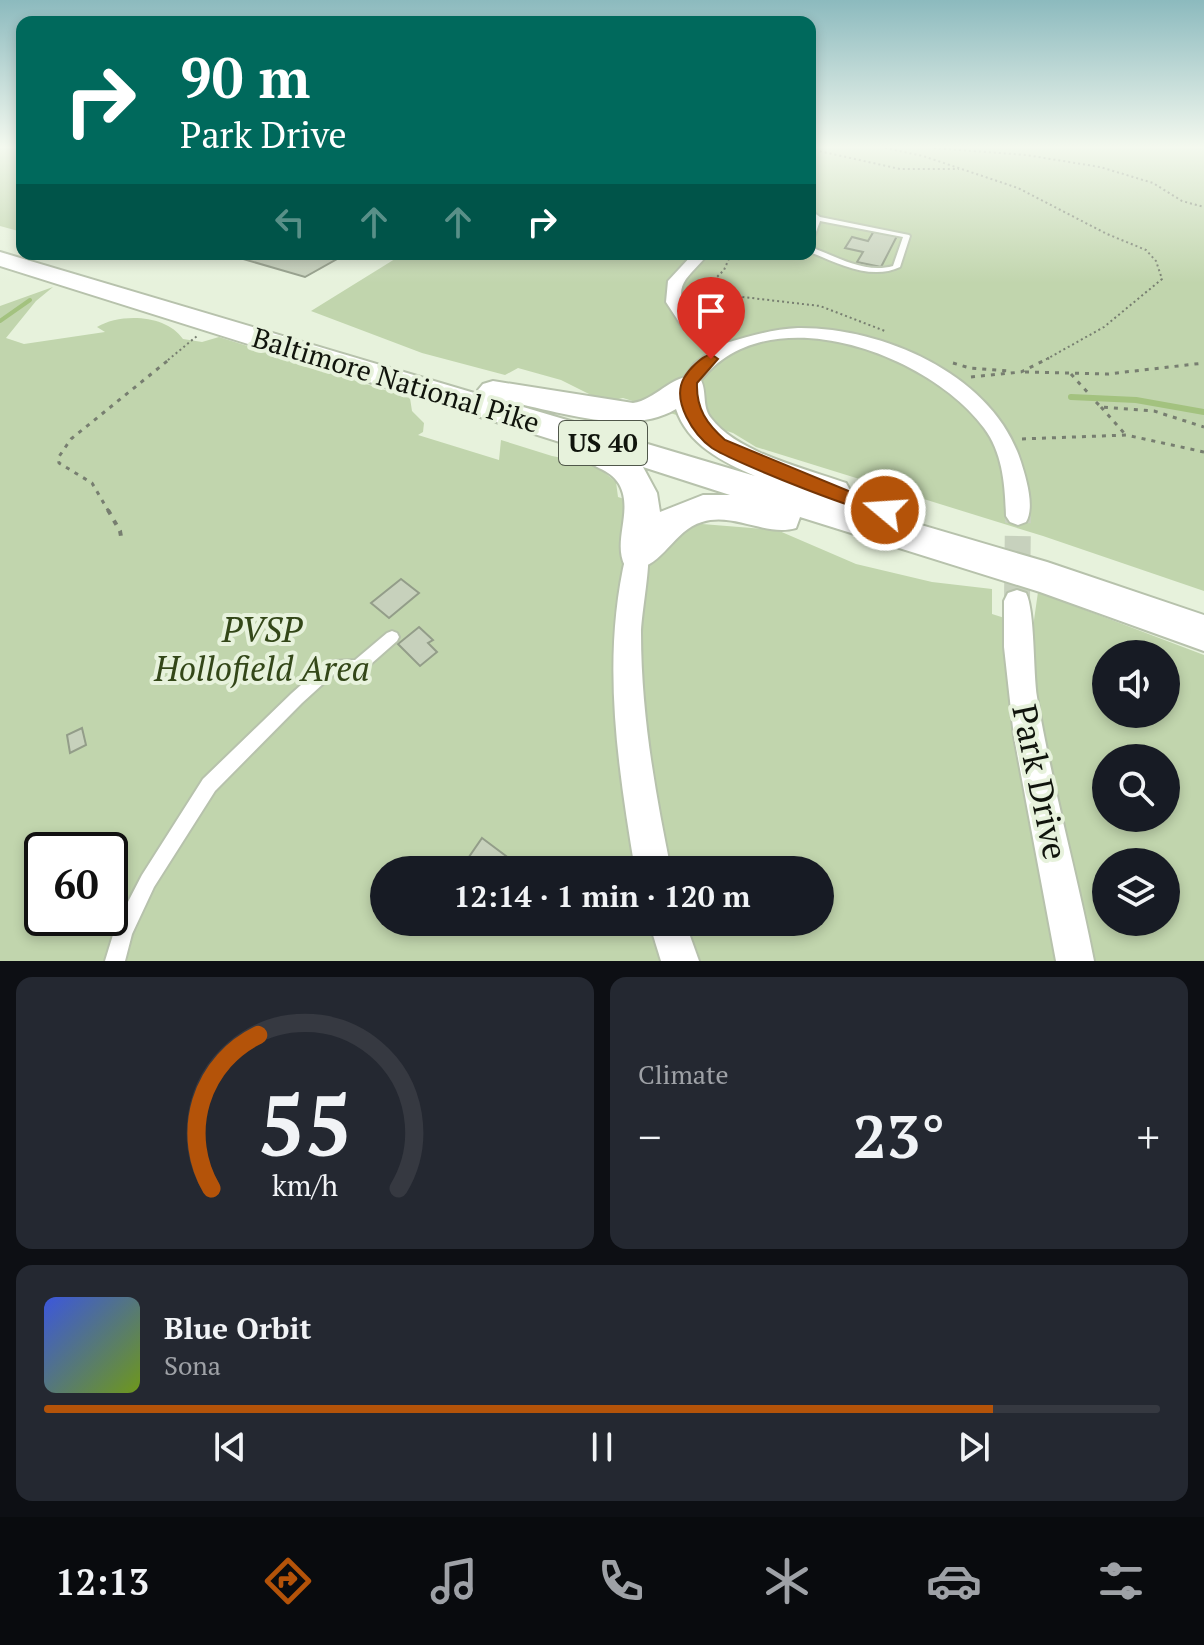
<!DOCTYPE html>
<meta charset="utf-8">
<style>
body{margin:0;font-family:"PT Serif",serif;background:#242831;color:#f1f3f6;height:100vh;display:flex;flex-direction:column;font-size:30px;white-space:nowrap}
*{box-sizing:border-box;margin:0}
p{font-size:26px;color:#9ea1a6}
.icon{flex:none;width:44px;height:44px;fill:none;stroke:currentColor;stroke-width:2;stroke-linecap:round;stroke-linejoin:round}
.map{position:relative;height:961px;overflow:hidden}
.panel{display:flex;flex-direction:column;gap:16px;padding:16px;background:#0d0f14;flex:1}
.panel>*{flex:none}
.guide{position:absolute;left:16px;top:16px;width:800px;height:244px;border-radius:16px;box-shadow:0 4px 12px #0003;background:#00695c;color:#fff;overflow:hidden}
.tools{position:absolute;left:1092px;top:640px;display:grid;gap:16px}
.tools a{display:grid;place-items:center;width:88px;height:88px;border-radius:50%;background:#171b24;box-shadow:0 4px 12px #0003;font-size:40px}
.speed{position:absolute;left:24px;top:832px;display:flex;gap:16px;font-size:40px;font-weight:700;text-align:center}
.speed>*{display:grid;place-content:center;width:104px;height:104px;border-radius:50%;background:#171b24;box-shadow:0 4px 12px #0003;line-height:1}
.speed .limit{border:4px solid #111;border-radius:12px;background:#fff;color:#111}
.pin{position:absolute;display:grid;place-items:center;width:68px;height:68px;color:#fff;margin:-82px -34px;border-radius:50% 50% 50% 0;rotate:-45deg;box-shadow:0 0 8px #0007}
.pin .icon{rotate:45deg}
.me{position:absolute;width:88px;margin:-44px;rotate:288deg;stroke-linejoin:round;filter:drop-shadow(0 0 6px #0008)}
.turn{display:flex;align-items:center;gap:28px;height:168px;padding:0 32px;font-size:36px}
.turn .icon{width:104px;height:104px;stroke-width:2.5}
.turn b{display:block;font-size:56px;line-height:68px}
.lanes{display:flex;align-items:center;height:76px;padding:0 32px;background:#0003;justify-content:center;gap:40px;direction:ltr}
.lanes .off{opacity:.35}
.big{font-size:60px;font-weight:600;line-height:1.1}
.panel .card{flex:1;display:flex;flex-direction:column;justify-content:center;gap:12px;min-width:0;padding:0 28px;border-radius:16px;background:#242831}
.panel .dial{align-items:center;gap:0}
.dial svg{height:208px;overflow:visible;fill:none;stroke:#363941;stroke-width:7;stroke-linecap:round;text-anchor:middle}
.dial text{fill:#f1f3f6;stroke:none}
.song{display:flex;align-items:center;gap:24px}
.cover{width:96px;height:96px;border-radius:12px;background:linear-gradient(135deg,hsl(230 70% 55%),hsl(80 70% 35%))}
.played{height:8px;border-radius:4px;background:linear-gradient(90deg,#b45309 85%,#363941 85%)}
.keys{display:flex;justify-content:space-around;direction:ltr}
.heat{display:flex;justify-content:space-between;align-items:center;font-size:44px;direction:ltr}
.panel .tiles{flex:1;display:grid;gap:16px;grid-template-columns:1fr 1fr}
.card:last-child{grid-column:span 2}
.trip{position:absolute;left:370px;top:856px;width:464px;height:80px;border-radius:40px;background:#171b24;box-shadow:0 4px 12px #0003;font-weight:600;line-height:80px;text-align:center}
.tab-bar{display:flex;height:128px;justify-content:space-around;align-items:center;background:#090b0e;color:#9ea1a6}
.tab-bar .icon{width:56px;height:56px}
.tab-bar .on{color:#b45309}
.tab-bar b{font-size:36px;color:#f1f3f6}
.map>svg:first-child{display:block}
.green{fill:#c1d5ad;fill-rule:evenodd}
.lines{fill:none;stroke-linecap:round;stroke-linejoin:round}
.stream-far1{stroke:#a3c27f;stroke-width:4}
.stream{stroke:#a3c27f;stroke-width:6}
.building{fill:#c7d1bc;stroke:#939d89;stroke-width:2}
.minor-tunnel{stroke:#c7d1bd;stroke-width:26;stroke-dasharray:26 13;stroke-linecap:butt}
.service-casing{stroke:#b7c2ac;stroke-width:4}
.minor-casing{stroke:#b7c2ac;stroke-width:4}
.primary-casing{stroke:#b7c2ac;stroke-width:4}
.path-far2{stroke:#777e70;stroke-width:2;stroke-dasharray:2 3;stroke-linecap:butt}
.path-far1{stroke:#777e70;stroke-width:3;stroke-dasharray:4 6;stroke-linecap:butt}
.path{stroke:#777e70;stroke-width:4;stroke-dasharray:5 7;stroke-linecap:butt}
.service{fill:#fff;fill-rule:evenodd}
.minor{fill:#fff;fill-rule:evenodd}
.primary{fill:#fff;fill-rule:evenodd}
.route{fill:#b45309;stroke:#753606;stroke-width:2}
.labels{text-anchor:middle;stroke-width:8;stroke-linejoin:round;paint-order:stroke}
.shield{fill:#e7f2dc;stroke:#50574a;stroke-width:2}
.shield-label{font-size:26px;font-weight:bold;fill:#10140c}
.street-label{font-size:28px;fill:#10140c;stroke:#e7f2dc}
.near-park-label{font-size:34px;font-style:italic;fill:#334718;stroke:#e7f2dc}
.near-street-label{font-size:34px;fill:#10140c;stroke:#e7f2dc}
</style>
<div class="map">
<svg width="1204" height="961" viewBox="0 0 1204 961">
<rect width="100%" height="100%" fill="#e7f2dc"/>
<!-- green -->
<g class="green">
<polygon points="0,148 22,148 22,232 0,226"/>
<polygon points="810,148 1204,148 1204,591 1043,536 756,447 733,433 623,398 605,402 561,380 518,368 505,375 422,353 311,311 403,254 810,254"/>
<path d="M 53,287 L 36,301 L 6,338 L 24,344 L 105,332 L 97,327 C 120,313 166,314 183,339 L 202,342 L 219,337 L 410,398 L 412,411 L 424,423 L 423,432 L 418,435 L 499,460 L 501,440 L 552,456 L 594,464 L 616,482 L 618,497 L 702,524 L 777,530 L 856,564 L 932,582 L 992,589 L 992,614 L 1033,627 L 1038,592 L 1204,655 L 1204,961 L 0,961 L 0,306 ZM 1106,654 L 1166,654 L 1166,714 L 1106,714 ZM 1106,758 L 1166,758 L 1166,818 L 1106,818 ZM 42,850 L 110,850 L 110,918 L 42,918 ZM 1106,862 L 1166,862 L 1166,922 L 1106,922 ZM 384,870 L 820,870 L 820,922 L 384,922 Z"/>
</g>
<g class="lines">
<!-- stream-far1 -->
<polyline class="stream-far1" points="0,321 30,300"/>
<!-- stream -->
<polyline class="stream" points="1071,397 1136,400 1204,412"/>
</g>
<!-- building -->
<g class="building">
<polygon points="874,231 897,236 881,267 857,262 863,252 845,248 852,237 868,241"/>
<polygon points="226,254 346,254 305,277"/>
<polygon points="401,579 419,593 389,618 371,603"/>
<polygon points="419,627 433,640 428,643 437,652 420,666 398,644"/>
<polygon points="82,728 86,745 70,753 67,735"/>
<polygon points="482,838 510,859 503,870 460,870"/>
</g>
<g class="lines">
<!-- minor-tunnel -->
<polyline class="minor-tunnel" points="1017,601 1018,516"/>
<!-- service casing -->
<g class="service-casing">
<g id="service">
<path d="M 810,210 L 820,217 L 909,235 L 910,236 L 900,267 C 871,281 837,263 810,252 L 810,247 C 836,256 864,274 893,266 L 903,237 L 820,221 L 813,240 L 810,242 L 810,231 L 815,219 L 810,215 Z"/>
<polygon points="392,631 397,633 399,637 397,641 363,671 358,672 335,673 302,703 215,791 154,887 132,934 125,961 105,961 116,925 142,875 203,779 292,693 327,662 332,661 355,660 387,633"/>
</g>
</g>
<!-- minor casing -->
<g class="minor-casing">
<g id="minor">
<path d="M 693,254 L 708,254 C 701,263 693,270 686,279 C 667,306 708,330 726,343 C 750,336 773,329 798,328 C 883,327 994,375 1021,462 C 1026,478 1035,507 1026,522 L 1018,525 L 1010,522 L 1006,516 C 1005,486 1003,453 984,428 C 928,352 760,291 696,387 L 682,387 L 680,383 L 695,363 L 713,350 L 683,328 L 666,302 L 668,281 Z"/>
<path d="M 638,545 L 647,548 C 652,559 641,615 641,633 C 641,713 655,792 671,870 L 635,870 C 618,766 601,660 626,555 L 629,548 Z"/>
<path d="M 1017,590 L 1026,593 C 1035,611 1033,672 1037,697 C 1052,786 1077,873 1094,961 L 1056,961 L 1014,737 L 1004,647 L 1004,601 L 1008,593 Z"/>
<polygon points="649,922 685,922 699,961 661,961"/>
</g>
</g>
<!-- primary casing -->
<g class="primary-casing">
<path id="primary" d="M 0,252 L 481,395 L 478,390 L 483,384 L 493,381 L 633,403 C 658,399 674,371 699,377 C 708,389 701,406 711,418 C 737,453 807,469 846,483 L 851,492 L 843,502 L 1047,562 L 1204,615 L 1204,651 L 1040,592 L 800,517 L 796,528 C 766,537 734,512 702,522 C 670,531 660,577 625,566 C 612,541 634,510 619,484 C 610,468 589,468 580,453 L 582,449 L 0,266 ZM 500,400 C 552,409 628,438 676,409 C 688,445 723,462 755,476 ZM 643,467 L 730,495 L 703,495 L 660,512 L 657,493 Z"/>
</g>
<!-- path-far2 -->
<g class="path-far2">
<polyline points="885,148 923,156 1018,188 1107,234 1146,250 1156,261 1162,279 1104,327 1045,360"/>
<polyline points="934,148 1026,155 1100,167 1153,183 1182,201 1204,207"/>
<polyline points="810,149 900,169 959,169"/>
<polyline points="731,254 724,270 713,281 713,287 743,297 820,306 885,331"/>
<polyline points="168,360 197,336"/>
</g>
<!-- path-far1 -->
<g class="path-far1">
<polyline points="953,363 970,368 1009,371"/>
<polyline points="1025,372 1108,374 1204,363"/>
<polyline points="1071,374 1089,394"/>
<polyline points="971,377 1021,372 1049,358"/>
<polyline points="1096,402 1101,407 1154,411 1204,427"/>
<polyline points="1101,407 1125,434"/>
<polyline points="1022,439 1126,435 1204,452"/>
<polyline points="109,512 92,483 59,463 58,458 71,439 171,358"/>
</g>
<!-- path -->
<polyline class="path" points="108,510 120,531 122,542"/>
<!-- service -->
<use href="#service" class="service"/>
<!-- minor -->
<use href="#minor" class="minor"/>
<!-- primary -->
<use href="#primary" class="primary"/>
</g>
<!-- sky -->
<linearGradient id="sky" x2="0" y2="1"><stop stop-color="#8cbabe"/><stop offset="0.52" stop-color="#f4f9ef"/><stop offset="1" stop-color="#f4f9ef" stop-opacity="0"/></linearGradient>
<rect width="1204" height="283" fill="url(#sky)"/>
<!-- route -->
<path class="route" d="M 711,354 L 718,359 L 697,383 C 696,409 707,424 725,440 L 863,497 L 892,505 L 895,510 L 892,515 C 876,520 731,461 712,448 C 694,435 671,401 684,378 C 689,369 701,357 711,354 Z"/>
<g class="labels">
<!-- shield labels -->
<rect class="shield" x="559" y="421" width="88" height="44" rx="6"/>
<g class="shield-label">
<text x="603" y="452">US 40</text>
</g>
<!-- street labels -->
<g class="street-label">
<text transform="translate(396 380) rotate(17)" y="10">Baltimore National Pike</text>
</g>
<!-- near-park labels -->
<g class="near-park-label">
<text x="262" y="642">PVSP<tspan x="262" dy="39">Hollofield Area</tspan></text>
</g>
<!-- near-street labels -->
<g class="near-street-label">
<text transform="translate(1040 782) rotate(78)" y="12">Park Drive</text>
</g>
</g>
</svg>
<div class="tools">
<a><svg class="icon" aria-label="sound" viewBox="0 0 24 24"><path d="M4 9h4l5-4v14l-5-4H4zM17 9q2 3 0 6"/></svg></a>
<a><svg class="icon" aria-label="search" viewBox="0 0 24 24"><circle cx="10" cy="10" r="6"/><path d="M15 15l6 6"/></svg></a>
<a><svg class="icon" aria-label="layers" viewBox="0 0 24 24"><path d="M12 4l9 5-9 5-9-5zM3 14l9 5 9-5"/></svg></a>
</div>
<div class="speed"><div class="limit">60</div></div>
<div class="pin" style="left:711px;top:359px;background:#d93025"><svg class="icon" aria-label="arrive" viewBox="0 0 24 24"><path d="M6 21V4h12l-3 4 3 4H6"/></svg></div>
<svg class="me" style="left:885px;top:510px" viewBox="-20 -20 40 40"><circle r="17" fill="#b45309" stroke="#fff" stroke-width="3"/><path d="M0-11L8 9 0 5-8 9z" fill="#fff"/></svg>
<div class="trip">12:14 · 1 min · 120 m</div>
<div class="guide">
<div class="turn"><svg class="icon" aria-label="right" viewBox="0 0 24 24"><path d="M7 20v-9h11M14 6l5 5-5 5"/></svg><div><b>90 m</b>Park Drive</div></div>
<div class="lanes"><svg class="icon off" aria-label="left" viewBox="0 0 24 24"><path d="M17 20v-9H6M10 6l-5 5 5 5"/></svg><svg class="icon off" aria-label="ahead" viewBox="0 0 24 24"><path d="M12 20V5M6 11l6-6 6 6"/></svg><svg class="icon off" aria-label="ahead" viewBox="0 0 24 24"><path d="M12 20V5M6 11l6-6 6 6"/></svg><svg class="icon" aria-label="right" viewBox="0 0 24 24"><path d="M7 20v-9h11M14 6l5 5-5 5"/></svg></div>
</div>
</div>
<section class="panel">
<div class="tiles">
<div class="card dial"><svg viewBox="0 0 100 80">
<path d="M14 69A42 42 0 1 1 86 69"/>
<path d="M14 69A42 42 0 0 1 32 10" stroke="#b45309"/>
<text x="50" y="56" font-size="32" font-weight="700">55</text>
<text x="50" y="72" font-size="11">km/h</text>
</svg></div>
<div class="card"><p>Climate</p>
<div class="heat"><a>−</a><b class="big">23°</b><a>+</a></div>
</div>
<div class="card">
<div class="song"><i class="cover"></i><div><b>Blue Orbit</b><p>Sona</p></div></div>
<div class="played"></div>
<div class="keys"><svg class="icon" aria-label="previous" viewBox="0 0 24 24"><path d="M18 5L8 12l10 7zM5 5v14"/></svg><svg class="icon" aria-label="pause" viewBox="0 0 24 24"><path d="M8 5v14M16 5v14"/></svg><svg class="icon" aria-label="next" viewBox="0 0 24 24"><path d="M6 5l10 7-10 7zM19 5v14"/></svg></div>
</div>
</div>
</section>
<nav class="tab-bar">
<b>12:13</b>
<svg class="icon on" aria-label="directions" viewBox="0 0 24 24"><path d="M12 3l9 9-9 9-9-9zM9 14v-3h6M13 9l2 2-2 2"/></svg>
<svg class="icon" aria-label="music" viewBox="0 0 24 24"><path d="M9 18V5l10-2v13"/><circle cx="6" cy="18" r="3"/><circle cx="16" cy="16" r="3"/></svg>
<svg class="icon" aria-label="phone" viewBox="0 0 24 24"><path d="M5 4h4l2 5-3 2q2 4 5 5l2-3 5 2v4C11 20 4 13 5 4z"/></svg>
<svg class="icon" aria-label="climate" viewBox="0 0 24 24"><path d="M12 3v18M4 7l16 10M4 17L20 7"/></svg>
<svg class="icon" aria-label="car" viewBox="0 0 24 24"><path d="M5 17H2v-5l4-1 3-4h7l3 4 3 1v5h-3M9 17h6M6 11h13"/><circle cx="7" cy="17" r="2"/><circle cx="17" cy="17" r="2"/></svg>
<svg class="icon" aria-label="filters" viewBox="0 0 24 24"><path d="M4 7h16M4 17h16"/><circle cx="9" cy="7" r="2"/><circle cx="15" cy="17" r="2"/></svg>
</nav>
